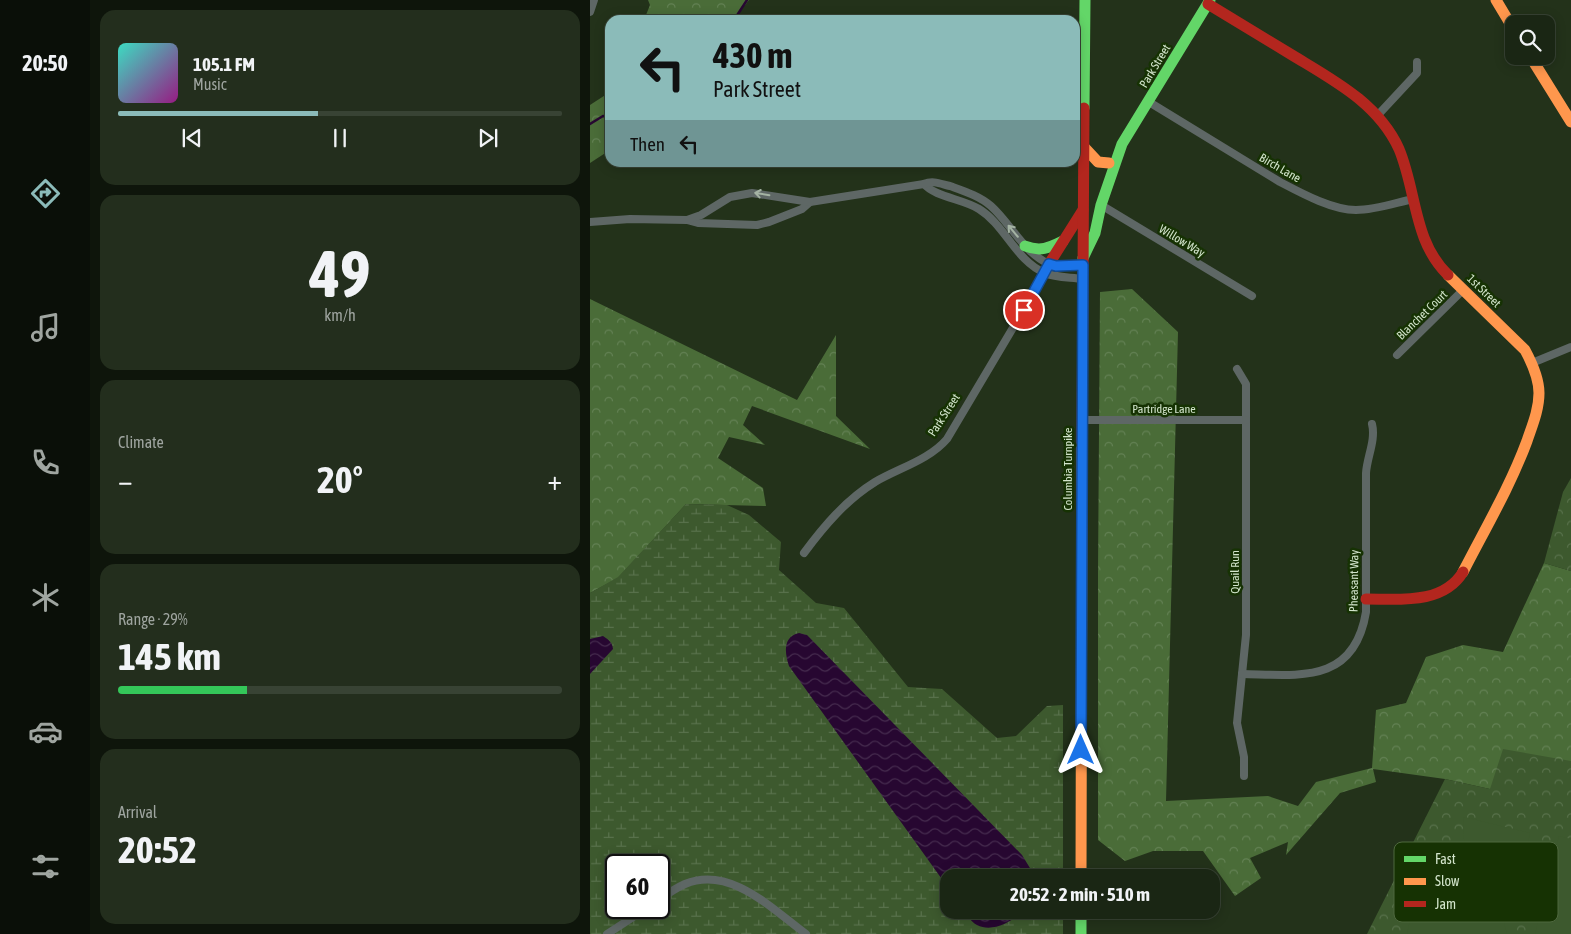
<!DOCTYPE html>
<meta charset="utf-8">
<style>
body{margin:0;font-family:"Asap Condensed",sans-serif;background:#232e1d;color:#f1f3f6;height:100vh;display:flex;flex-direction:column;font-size:19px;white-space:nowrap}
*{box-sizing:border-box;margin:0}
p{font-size:16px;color:#9fa5a0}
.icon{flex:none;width:28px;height:28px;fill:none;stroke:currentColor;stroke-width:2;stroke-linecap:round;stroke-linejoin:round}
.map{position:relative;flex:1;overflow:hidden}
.side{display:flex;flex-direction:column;gap:10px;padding:10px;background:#0e150b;width:500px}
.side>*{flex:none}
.guide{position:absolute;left:15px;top:15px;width:475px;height:152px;border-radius:15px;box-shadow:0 2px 12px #0003,0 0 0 1px #384334;background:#8bbbb9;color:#111;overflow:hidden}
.controls{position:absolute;left:915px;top:15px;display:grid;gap:10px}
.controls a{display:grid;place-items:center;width:50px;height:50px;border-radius:10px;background:#1a2614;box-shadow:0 2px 12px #0003,0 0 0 1px #384334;font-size:25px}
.speed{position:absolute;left:15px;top:854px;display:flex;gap:10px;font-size:25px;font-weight:700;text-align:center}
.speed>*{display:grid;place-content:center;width:65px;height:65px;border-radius:50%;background:#1a2614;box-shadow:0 2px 12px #0003,0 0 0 1px #384334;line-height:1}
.speed .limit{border:2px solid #111;border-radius:8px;background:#fff;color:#111}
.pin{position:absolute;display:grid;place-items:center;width:42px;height:42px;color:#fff;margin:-21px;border:2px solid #fff;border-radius:50%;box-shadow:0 1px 5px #0007}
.me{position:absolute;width:55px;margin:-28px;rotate:0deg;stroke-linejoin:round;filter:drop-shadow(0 0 4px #0008)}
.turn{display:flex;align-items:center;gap:18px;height:105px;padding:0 25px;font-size:22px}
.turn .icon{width:65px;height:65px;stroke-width:2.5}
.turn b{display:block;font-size:35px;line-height:42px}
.then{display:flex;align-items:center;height:48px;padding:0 25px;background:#0003;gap:10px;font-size:19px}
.big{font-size:38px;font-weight:700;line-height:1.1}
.side .tile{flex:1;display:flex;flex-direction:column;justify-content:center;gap:8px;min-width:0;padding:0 18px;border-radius:15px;background:#232e1d}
.side .dial{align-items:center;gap:0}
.dial b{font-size:65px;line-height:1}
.song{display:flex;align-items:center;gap:15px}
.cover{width:60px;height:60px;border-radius:8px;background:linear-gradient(135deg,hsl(170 70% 55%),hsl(310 70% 35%))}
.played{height:5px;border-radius:2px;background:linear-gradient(90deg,#8bbbb9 45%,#384334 45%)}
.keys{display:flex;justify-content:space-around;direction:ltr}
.heat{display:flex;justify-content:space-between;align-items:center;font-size:28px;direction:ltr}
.charge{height:8px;border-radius:4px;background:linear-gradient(90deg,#34c759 29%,#384334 0)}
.trip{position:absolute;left:350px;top:869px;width:280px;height:50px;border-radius:15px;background:#1a2614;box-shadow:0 2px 12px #0003,0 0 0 1px #384334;font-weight:700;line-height:50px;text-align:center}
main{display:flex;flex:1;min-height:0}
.menu{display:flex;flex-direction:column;width:90px;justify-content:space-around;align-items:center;background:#0a0f08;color:#9fa5a0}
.menu .icon{width:35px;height:35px}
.menu .current{color:#8bbbb9}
.menu b{font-size:22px;color:#f1f3f6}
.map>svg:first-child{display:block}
.forest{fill:url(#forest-crowns)}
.wetland{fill:url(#wetland-marsh);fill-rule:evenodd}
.park{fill:url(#park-crowns)}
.pitch{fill:#3d592e}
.water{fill:url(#water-waves)}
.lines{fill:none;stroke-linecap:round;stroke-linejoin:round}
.stream{stroke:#270731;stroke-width:2.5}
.street{stroke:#5e6765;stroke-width:8}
.fast{stroke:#63d668;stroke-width:11}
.slow{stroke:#ff974d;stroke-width:11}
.jam{stroke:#b3261e;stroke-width:11}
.oneway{stroke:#a4b3a3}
.route-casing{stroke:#114b97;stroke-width:12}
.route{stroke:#1a73e8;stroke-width:9}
.labels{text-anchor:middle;stroke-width:5;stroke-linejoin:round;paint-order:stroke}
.street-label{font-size:12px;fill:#d3e5cc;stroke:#163203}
.key{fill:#163203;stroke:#4f683f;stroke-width:1}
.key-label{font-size:14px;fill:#d3e5cc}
</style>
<main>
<nav class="menu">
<b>20:50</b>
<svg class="icon current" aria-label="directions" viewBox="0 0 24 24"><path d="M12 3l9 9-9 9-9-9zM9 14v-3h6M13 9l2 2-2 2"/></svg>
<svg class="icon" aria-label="music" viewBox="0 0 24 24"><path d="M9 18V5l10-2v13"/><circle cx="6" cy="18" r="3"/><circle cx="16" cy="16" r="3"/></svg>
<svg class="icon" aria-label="phone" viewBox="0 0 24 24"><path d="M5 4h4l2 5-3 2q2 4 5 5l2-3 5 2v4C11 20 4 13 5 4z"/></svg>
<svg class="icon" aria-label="climate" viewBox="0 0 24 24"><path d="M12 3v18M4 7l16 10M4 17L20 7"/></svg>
<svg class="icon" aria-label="car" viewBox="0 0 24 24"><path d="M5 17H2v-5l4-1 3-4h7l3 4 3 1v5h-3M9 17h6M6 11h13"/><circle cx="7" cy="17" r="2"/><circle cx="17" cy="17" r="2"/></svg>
<svg class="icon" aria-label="filters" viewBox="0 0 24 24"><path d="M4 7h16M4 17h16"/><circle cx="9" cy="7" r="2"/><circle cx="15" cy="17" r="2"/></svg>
</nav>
<section class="side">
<div class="tile">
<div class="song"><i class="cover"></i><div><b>105.1 FM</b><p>Music</p></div></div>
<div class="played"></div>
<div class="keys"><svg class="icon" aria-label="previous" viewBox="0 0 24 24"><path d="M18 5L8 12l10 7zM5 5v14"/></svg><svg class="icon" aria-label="pause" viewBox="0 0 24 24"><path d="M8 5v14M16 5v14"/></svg><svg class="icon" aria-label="next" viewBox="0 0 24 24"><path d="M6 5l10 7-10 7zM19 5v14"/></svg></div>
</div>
<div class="tile dial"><b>49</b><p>km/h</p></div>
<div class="tile"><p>Climate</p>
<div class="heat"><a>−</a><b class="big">20°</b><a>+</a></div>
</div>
<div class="tile"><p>Range · 29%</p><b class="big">145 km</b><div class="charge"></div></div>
<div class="tile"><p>Arrival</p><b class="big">20:52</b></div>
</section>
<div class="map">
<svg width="981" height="934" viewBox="0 0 981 934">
<defs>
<pattern id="forest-crowns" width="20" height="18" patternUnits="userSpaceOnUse" patternTransform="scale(1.25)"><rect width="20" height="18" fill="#4a6c38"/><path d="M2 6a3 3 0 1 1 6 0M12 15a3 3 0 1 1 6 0" fill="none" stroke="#638154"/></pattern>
<pattern id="wetland-marsh" width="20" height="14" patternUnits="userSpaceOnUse" patternTransform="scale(1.25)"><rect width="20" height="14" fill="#3d592e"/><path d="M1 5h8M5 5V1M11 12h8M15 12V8" fill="none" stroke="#58714b"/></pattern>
<pattern id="park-crowns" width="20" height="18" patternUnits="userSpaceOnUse" patternTransform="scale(1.25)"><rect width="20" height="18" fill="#3d592e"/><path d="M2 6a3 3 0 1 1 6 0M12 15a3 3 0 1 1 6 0" fill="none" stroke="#58714b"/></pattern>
<pattern id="water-waves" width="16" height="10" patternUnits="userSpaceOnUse" patternTransform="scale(1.25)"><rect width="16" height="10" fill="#270731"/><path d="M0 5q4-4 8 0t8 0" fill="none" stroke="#452b4e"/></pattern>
</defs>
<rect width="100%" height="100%" fill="#23321a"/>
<!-- forest -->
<g class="forest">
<polygon points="58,0 159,0 143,20 54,20 60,5"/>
<polygon points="20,92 20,150 0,163 0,105"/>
<polygon points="542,289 588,332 576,801 678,796 708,806 726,782 782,768 786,710 816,703 836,657 873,645 913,652 954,563 981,571 981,761 900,789 855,779 783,769 786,782 750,793 696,855 698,842 660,858 671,878 645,896 613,851 563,851 535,861 508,840 508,573 510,292"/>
<polygon points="0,299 207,400 246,335 246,416 280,449 162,406 153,425 175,445 139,437 128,458 173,488 176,506 96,504 28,578 0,593"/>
</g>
<!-- wetland -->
<path class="wetland" d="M 96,504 L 137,505 L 159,515 L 191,542 L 189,570 L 226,603 L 254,608 L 318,687 L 352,689 L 407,738 L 426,736 L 457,706 L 473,705 L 473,877 L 359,878 L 359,910 L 473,910 L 473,934 L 0,934 L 0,593 L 28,577 ZM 26,865 L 69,865 L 69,908 L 26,908 Z"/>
<!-- park -->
<g class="park">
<polygon points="981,478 981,571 954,563 973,492"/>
<polygon points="913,749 981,761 981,934 777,934 855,779 900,789"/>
</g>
<!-- pitch -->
<g class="pitch">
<path d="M 874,817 L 940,833 L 925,899 L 900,888 L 912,915 L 917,934 L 817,934 L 834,854 L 881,867 C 875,849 872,836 874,817 Z"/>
<polygon points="969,836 981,839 981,934 945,934"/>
</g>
<!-- water -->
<g class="water">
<path d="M 209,633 L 217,635 L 432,855 L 443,873 L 443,877 L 359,878 L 359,889 L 199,666 C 195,654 192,637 209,633 Z"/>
<path d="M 13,636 C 19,640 22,642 23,649 L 0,674 L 0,639 Z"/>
<path d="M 374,910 L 433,910 C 423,922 402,933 387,925 C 381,922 377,915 374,910 Z"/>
</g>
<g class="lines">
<!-- stream -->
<g class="stream">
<polyline points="144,20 157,0"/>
<polyline points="0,124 13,116 20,117"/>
</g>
<!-- street -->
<g class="street">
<polyline points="0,12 4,0"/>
<path d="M 559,102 L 690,182 C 711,193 742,210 766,210 C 785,210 805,203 823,199"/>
<polyline points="787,116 827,73 827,62"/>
<path d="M 334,184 C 345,197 373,199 389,209 C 415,225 426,261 455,273 C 466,278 481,277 493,279"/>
<polyline points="511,205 662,296"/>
<path d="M 97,220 L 108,223 L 167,225 L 179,222 L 212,209 L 220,202 L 334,184 C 343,180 351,184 360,186 C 374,191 390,196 401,206 C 421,224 433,252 459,264 C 469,268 482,265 493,265"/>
<polyline points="0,222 40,219 97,220 111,215 140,197 162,193 220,202"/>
<polyline points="807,355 873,290"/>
<polyline points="942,363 981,347"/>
<polyline points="647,369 656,384 656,635 647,723 654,757 654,776"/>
<polyline points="492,420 656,420"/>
<path d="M 214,553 C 234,526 256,500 285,482 C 309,468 339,460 357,439 L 449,284 L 459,264"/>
<path d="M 652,674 C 708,675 764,685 776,612 L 776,473 C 777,457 786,440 782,424"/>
<path d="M 69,900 C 77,894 86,888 95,884 C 140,865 182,909 216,934"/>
<polyline points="17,934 57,908"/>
</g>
<!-- fast -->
<g class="fast">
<polyline points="494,108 495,0"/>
<path d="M 435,246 C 450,252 459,248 473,241"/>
<polyline points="493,258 505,233 511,205 532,144 620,0"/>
<polyline points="491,910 491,934"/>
</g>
<!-- slow -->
<g class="slow">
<polyline points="906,0 924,30"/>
<polyline points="940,56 981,122"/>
<polyline points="494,147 508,162 519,163"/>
<path d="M 858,275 L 935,350 C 942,363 949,378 949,393 C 949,410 942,426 937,441 C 920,487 895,529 873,572"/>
<polyline points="491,878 492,445"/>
</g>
<!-- jam -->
<g class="jam">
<path d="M 618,4 C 646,21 674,38 702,55 C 743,80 788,103 809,149 C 827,192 823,241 858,275"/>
<polyline points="459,264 493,210"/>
<polyline points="492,445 494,108"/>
<path d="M 776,599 C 808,599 853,605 873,572"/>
</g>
</g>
<!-- one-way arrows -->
<defs><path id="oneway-shaft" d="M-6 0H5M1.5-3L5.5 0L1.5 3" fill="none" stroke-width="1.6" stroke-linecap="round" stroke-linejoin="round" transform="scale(1.25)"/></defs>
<g class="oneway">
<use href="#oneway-shaft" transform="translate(172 194) rotate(-171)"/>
<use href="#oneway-shaft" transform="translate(423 231) rotate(-130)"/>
</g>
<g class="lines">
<!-- route casing -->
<g class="route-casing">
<polyline id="route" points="434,310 459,264 466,266 493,265 491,750"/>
</g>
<!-- route -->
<use href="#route" class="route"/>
</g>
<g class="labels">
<!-- street labels -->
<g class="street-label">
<text transform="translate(565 66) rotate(-59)" y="4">Park Street</text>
<text transform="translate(690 168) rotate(30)" y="4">Birch Lane</text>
<text transform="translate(592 241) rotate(31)" y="4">Willow Way</text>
<text transform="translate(894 291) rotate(44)" y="4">1st Street</text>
<text transform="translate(832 315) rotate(-44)" y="4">Blanchet Court</text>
<text x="574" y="413">Partridge Lane</text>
<text transform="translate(354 415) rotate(-57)" y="4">Park Street</text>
<text transform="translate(478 469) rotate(-90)" y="4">Columbia Turnpike</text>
<text transform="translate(645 572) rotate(-90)" y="4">Quail Run</text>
<text transform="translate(764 581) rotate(-89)" y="4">Pheasant Way</text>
</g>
</g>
<!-- legend -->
<rect x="804" y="842" width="164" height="80" rx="8" class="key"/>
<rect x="814" y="856" width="22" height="6" fill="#63d668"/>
<rect x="814" y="878" width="22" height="7" fill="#ff974d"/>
<rect x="814" y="901" width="22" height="6" fill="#b3261e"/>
<g class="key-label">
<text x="845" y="864">Fast</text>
<text x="845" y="886">Slow</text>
<text x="845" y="909">Jam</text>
</g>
</svg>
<div class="controls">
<a><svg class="icon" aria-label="search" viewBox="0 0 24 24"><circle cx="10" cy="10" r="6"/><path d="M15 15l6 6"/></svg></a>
</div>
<div class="speed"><div class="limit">60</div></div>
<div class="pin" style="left:434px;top:310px;background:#d93025"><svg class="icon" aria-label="arrive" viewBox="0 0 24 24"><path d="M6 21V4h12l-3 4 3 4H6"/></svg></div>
<svg class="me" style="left:491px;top:750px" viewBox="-20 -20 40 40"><path d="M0-17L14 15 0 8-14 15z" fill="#1a73e8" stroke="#fff" stroke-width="4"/></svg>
<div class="trip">20:52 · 2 min · 510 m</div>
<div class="guide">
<div class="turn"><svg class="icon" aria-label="left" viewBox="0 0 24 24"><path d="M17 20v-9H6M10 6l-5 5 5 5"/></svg><div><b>430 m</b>Park Street</div></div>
<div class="then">Then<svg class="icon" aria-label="left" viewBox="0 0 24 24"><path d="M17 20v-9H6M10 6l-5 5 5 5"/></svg></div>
</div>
</div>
</main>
